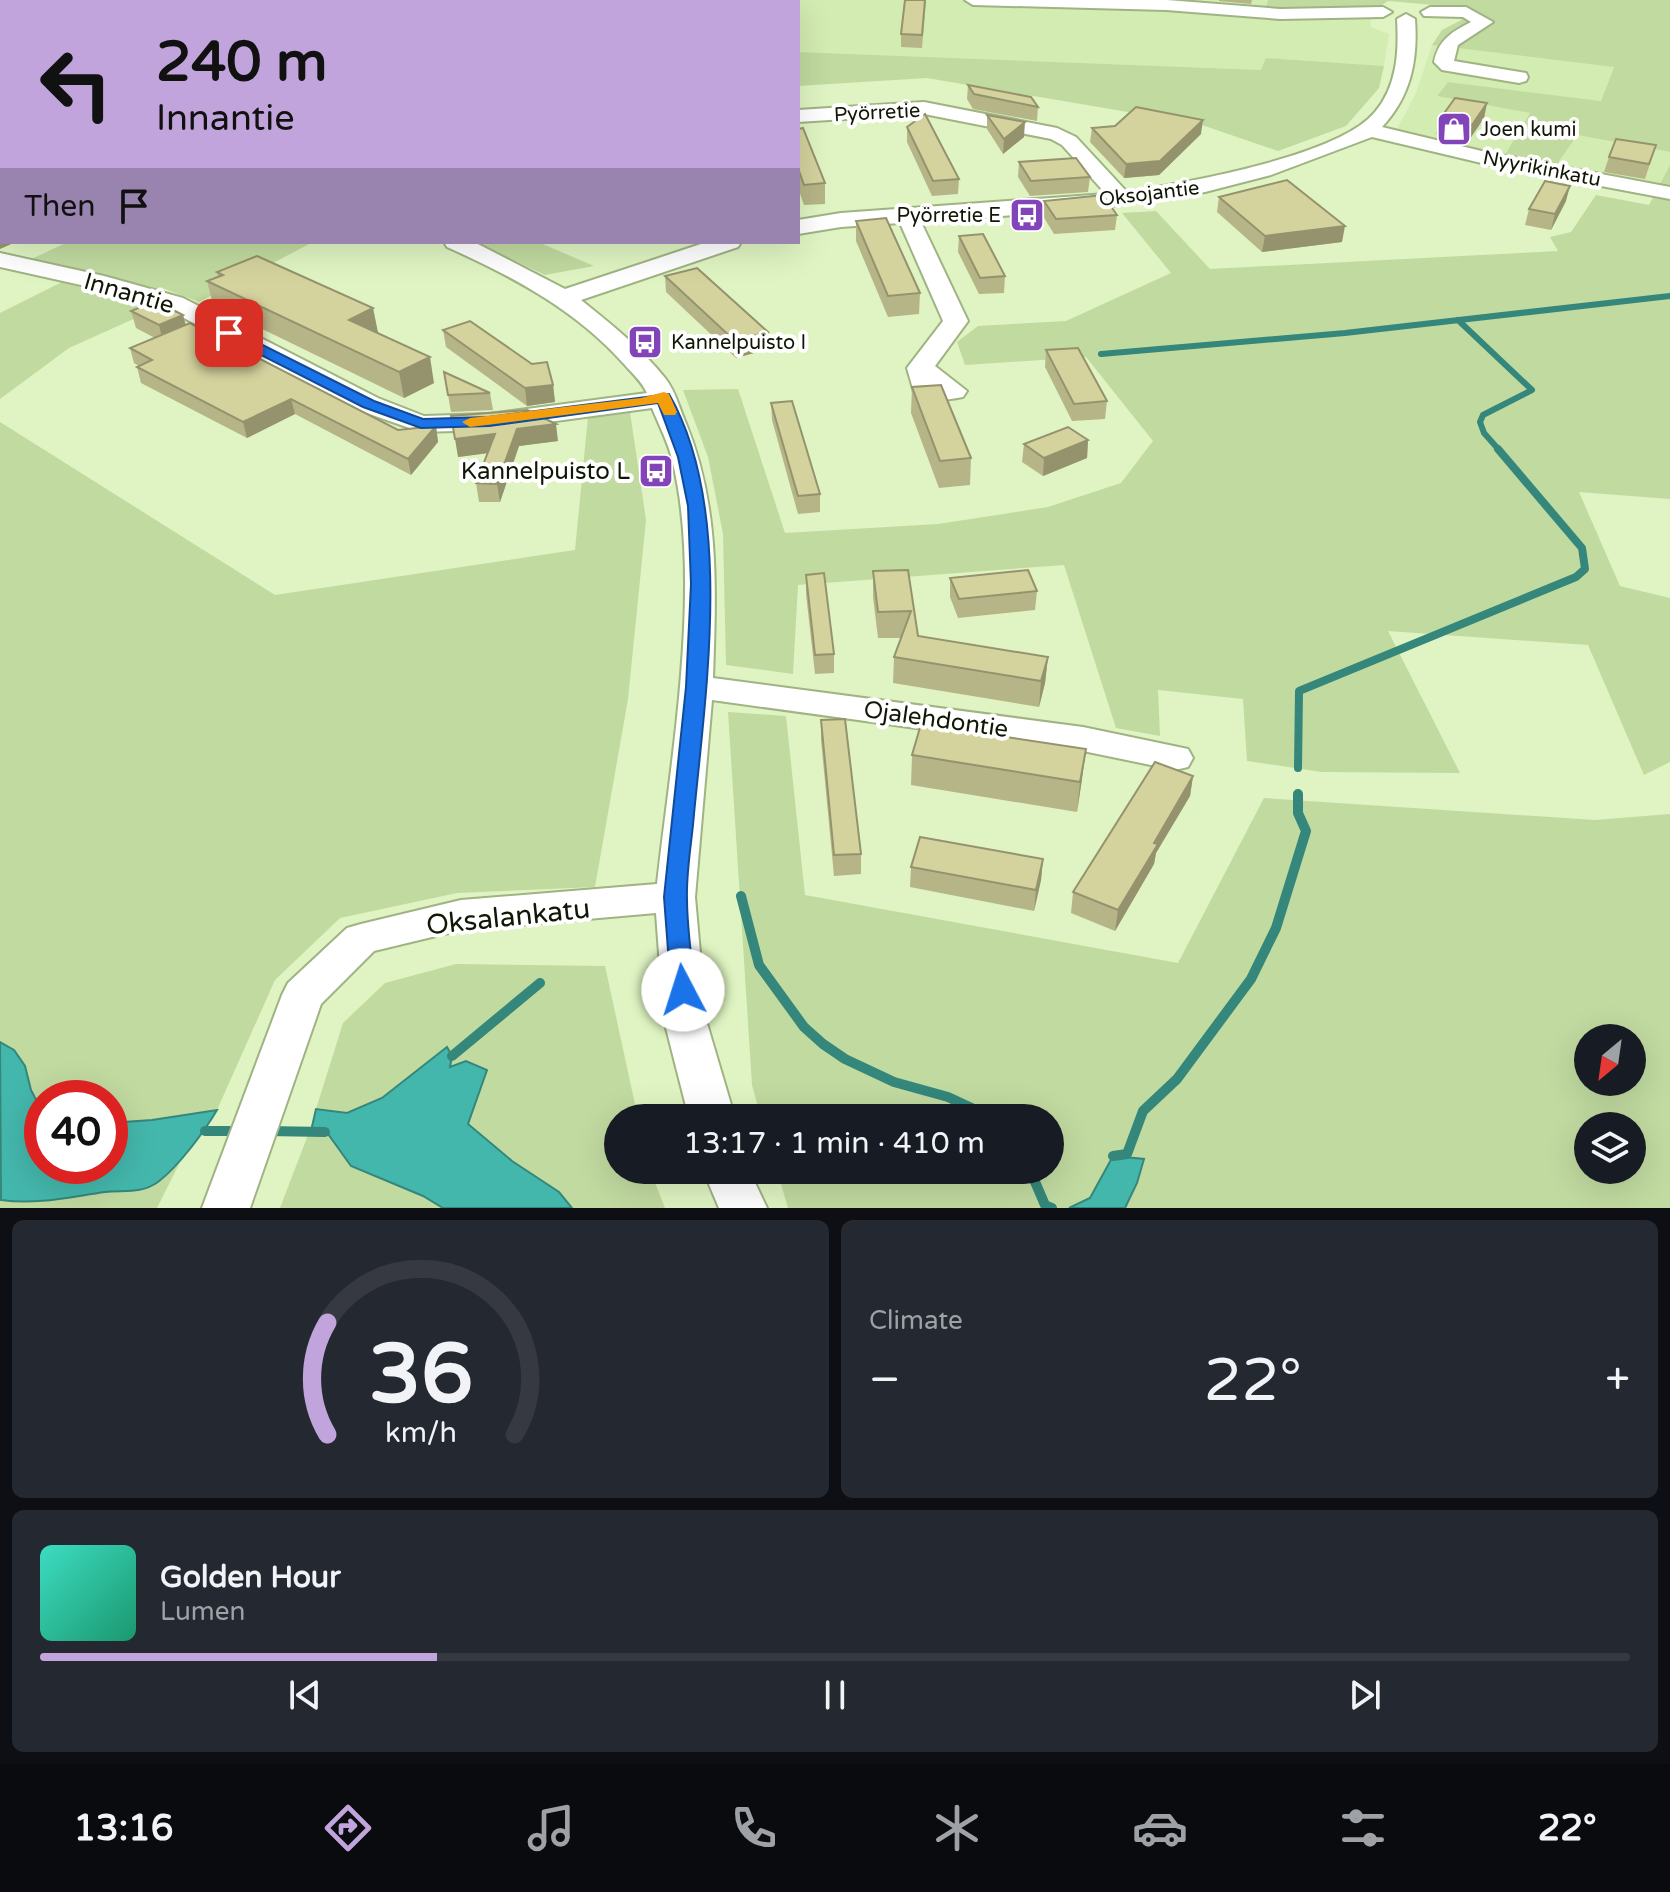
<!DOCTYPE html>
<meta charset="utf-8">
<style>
body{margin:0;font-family:"Varela Round",sans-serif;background:#242831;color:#f1f3f6;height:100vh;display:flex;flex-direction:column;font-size:30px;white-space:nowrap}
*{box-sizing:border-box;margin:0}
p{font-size:26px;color:#9ea1a6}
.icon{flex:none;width:44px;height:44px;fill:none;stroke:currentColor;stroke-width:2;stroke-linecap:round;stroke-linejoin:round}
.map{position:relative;height:1208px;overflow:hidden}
.drawer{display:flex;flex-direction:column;gap:12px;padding:12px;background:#0d0f14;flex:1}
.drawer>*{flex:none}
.guide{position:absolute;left:0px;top:0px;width:800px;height:244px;box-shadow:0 8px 32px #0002;background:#c0a4db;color:#111;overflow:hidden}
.needle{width:52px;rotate:209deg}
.buttons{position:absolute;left:1574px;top:1024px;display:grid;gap:16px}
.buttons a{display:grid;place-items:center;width:72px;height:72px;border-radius:50%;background:#171b24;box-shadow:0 8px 32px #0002;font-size:40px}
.speed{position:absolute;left:24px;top:1080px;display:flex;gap:16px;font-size:40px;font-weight:700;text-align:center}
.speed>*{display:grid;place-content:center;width:104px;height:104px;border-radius:50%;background:#171b24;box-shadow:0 8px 32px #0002;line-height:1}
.speed .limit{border:12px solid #d22;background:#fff;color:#111}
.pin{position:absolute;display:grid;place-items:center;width:68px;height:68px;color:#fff;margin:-34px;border-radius:16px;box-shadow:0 4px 12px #0006}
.me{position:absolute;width:88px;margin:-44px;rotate:355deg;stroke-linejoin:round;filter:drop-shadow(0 0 6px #0008)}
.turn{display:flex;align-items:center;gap:28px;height:168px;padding:0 24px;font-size:36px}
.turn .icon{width:104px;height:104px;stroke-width:2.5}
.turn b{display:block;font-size:56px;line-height:68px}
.then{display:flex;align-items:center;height:76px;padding:0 24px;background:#0003;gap:16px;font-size:30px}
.big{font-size:60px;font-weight:600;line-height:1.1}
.drawer .widget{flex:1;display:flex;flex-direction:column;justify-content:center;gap:12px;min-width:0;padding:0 28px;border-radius:12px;background:#242831}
.drawer .dial{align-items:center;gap:0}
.dial svg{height:208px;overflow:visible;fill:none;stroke:#363941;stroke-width:7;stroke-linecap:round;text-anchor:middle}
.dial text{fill:#f1f3f6;stroke:none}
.song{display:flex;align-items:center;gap:24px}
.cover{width:96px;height:96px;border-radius:12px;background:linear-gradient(135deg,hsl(170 70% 55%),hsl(160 70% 35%))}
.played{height:8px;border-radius:4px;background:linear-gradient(90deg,#c0a4db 25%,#363941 25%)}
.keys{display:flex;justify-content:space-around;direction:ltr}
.heat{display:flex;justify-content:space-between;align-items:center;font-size:44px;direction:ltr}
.drawer .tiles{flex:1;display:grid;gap:12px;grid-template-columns:1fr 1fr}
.widget:last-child{grid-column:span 2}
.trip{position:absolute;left:604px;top:1104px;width:460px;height:80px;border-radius:40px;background:#171b24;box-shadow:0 8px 32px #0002;font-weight:600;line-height:80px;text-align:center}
.menu{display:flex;height:128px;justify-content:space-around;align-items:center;background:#090b0e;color:#9ea1a6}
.menu .icon{width:56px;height:56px}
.menu .selected{color:#c0a4db}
.menu b{font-size:36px;color:#f1f3f6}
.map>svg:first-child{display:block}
.built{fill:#d3ecb2}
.green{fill:#c1daa0;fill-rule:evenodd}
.water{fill:#44b7ac;stroke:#34877a;stroke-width:2}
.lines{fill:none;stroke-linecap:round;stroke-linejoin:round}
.stream-far2{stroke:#34877a;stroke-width:6}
.stream-far1{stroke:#34877a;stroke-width:8}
.stream{stroke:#34877a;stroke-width:10}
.minor-casing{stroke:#9fb383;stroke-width:4}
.minor{fill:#fff;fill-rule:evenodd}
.wall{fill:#b6b587}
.shaded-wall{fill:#94936e}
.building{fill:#d4d29d;stroke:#94936e;stroke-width:2}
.route{fill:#1a73e8;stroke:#114b97;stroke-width:2}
.slow{fill:#f59e0b}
.labels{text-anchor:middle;stroke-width:8;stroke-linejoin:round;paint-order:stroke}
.far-street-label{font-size:20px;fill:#101705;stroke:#fff}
.far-poi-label{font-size:20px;fill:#101705;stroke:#fff;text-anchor:start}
.street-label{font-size:24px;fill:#101705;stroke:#fff}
.poi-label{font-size:24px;fill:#101705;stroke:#fff;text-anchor:end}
.near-street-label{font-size:28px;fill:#101705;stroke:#fff}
</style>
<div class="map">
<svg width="1670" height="1208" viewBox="0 0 1670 1208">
<rect width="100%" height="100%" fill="#dff4c2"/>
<!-- built -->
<g class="built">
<polygon points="741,0 1268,0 1265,8 1370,13 1371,27 1389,34 1384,66 1267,58 1261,70 798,52 798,2 739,2"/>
<polygon points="1432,45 1614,66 1601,101 1448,82 1437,96 1530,113 1504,155 1576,135 1670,152 1670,165 1658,188 1489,156 1396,131 1416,93"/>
</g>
<!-- green -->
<g class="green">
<polygon points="455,0 741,0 452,2"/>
<polygon points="1268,0 1670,0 1670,152 1577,135 1556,166 1504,156 1530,113 1437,96 1448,82 1601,101 1614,67 1432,45 1442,30 1463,19 1457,7 1388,1 1370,13 1265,9"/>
<polygon points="798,52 1261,70 1266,58 1384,66 1379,88 1346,126 1278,151 1199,124 927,78 798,86"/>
<polygon points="1670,165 1670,499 1579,492 1620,586 1670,598 1670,762 1644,775 1588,645 1388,631 1460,773 1322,772 1247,761 1243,699 1158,690 1160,736 1116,728 1064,565 798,585 793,674 726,665 723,534 708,457 683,390 738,389 785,533 938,524 1048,507 1121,483 1153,441 1086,357 965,365 957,342 978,326 1066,321 1171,273 1122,213 1156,211 1210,269 1558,251 1550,237 1571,232 1596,195 1649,205"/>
<polygon points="68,242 313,242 199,302 160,287 150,292 27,261"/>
<polygon points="474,242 538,242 594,266 545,275"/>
<polygon points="62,282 158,308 69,348 0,399 0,313"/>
<path d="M 630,412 L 646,520 L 628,699 L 595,887 L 457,893 L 340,918 L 275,980 L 217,1110 L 152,1120 L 110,1123 L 110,1098 L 42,1098 L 40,1110 C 28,1084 27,1058 0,1042 L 0,422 L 275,595 L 575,550 L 588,417 Z"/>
<path d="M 728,712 L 786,716 L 805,895 L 1178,963 L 1264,798 L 1595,820 L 1670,814 L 1670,1208 L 788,1208 L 777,1170 L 1050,1170 L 1050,1118 L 761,1118 L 752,1085 ZM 1588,1038 L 1632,1038 L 1632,1082 L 1588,1082 ZM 1588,1126 L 1632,1126 L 1632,1170 L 1588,1170 Z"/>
<polygon points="456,964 605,966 638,1118 618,1118 618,1170 650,1170 665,1208 572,1208 559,1192 512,1161 467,1124 487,1070 394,1119 316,1109 343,1023 385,983"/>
<polygon points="311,1127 388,1147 483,1208 280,1208"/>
<polygon points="188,1146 157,1208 0,1208 0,1182 46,1199"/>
</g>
<!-- water -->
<g class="water">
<path d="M 0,1042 L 14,1050 L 25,1066 L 31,1090 L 42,1111 L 42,1166 L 110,1166 L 110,1123 L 152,1120 L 217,1110 C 204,1132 179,1166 158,1182 C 141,1194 125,1190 105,1192 C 69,1197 37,1205 1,1200 Z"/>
<polygon points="447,1047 452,1056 450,1067 466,1061 487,1070 468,1124 512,1161 559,1192 572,1208 443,1208 423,1196 351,1166 328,1134 311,1131 316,1109 347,1113 382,1098"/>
<polygon points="1113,1156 1144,1159 1137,1183 1125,1208 1069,1208 1090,1198"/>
</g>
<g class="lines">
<!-- stream-far2 -->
<g class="stream-far2">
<polyline points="1458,320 1532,390 1483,415 1480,422 1484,433 1500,451"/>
<polyline points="1101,354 1345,333 1670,296"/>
</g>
<!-- stream-far1 -->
<polyline class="stream-far1" points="1298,768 1299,691 1576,577 1585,569 1582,548 1498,449"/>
<!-- stream -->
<g class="stream">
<polyline points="741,896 759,965 804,1027 823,1044 845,1059 894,1082 948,1097 993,1118"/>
<polyline points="452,1056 540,983"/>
<polyline points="205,1131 241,1131"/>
<polyline points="267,1131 325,1132"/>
<polyline points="1113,1156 1127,1154 1143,1111 1177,1079 1251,979 1276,928 1306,831 1298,813 1298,794"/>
<polyline points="1030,1170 1045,1205 1052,1208"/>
</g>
<!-- minor casing -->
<g class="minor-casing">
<g id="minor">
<polygon points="965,0 1167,0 1280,9 1383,7 1392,12 1383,17 1280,19 1166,10 973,5"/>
<path d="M 1430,7 L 1466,7 L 1493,22 L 1458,45 L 1454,61 L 1526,73 L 1528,77 L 1526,81 L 1519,83 L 1442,70 L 1434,62 C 1438,40 1453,31 1471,22 L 1463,17 L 1424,16 L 1421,12 Z"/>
<path d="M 1406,14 L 1415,19 C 1418,60 1411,96 1382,127 L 1490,153 L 1670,187 L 1670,199 L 1490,165 L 1372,137 L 1271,175 L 1205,192 L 1084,210 L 921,222 L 968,321 L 935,366 L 967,391 L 963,397 C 948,400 931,402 916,399 L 907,368 L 943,321 L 900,223 L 841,227 L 798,234 L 798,220 L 841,213 L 1106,194 L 1062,145 L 1051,139 L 924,114 L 798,122 L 798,110 L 924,102 L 1057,128 L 1076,137 L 1127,192 L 1145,189 C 1200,180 1341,154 1375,112 C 1397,86 1399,52 1397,19 Z"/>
<rect x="0" y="32" width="2" height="10"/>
<polygon points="2,73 2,85 0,86 0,74"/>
<rect x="0" y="104" width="2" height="12"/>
<path d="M 444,242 L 474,242 L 565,289 L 707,242 L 741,242 L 738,247 L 581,300 C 611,324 641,348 665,378 C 676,392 678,405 685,421 C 720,504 716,590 713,678 L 1083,727 L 1188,749 L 1193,758 L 1188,767 L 1175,770 L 1083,751 L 712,700 L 695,897 L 706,1020 L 735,1118 L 689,1118 L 664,1020 L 656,913 L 461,930 L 374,951 L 321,1004 L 250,1208 L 202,1208 L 282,995 L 288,983 L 347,928 L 361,924 L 461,900 L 657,884 C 671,757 703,583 672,459 C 668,442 659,425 652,408 L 489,430 L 421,432 L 358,410 L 165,308 L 99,289 L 0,267 L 0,253 L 104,276 L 183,298 L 378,398 L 424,416 L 489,414 L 647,393 C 642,382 632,373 624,364 C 576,310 512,276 447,247 Z"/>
<polygon points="703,1170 749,1170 767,1208 719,1208"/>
</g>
</g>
<!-- minor -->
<use href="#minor" class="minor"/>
</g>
<!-- wall -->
<g class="wall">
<polygon points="926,0 922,48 901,47 901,34"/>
<polygon points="1219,0 1252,0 1251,4 1219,1"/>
<polygon points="968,85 1038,107 1037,121 973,109 967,99"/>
<polygon points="1487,103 1484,118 1469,140 1436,134 1440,119"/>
<polygon points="987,115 1024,137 1003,154 987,129"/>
<polygon points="907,127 959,179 958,194 932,196 907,142"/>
<polygon points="1092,128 1201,134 1159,175 1124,178 1090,142"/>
<polygon points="798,129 825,183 825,204 804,205 798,188"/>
<polygon points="1656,145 1645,179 1604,172 1609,157"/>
<polygon points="1019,162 1090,177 1088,192 1030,196 1018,177"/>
<polygon points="1219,197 1342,242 1262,252 1217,212"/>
<polygon points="1044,201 1117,215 1115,230 1054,234 1043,216"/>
<polygon points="1566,201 1551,230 1525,225 1529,209"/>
<polygon points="856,221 920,293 919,314 888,317 856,241"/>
<polygon points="959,236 1005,276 1004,293 979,294 958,252"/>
<polygon points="217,272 373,308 378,333 434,383 404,398 213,305 207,281 218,277"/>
<polygon points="665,276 768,332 769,349 736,358 666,292"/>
<polygon points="131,311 183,315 186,325 398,430 436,426 438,442 411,475 295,414 247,438 141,383 137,367 139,366 134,363 130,348 155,338 136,328"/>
<polygon points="443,330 553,385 555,402 527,406 446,347"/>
<polygon points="1046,350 1107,401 1105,419 1072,421 1045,367"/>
<polygon points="444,372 490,393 493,410 451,412"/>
<polygon points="912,387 971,458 970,485 939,488 911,413"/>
<polygon points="771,403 820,494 820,512 798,514 772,420"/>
<polygon points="527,410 558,441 519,446 500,502 479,502 476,483 487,453 458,457"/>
<polygon points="1088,440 1087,458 1043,476 1022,462 1024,444"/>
<polygon points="908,570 918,636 1048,657 1045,683 1039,707 893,683 894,657 901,638 878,638 873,597 873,571"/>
<polygon points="806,575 834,654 834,673 815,674 806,594"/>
<polygon points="950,578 1037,591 1035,610 958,618 950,597"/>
<polygon points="821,720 861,854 861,874 834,876 821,740"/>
<polygon points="912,755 1082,779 1077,812 911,785"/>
<polygon points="1193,776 1190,796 1156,853 1154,864 1115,931 1071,913 1073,892"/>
<polygon points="1043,859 1041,880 1034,911 910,887 911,867"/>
</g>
<!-- shaded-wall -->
<g class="shaded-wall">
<polygon points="45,0 71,0 69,2 42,2"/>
<polygon points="1487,103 1484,118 1469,140 1472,125"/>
<polygon points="1203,120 1201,134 1159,175 1124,178 1126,164"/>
<polygon points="1025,122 1024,137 1003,154 1004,139"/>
<polygon points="1570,186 1566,201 1551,230 1555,214"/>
<polygon points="1345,226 1342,242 1262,252 1265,236"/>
<polygon points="2,232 2,242 16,242 0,249 0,233"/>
<polygon points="373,308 378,333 349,320"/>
<polygon points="183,315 187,332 163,342 159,325"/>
<polygon points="768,332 769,349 736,358 735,341"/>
<polygon points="430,357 434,383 404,398 399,372"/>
<polygon points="553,385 555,402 527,406 525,388"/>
<polygon points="291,399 295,414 247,438 243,422"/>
<polygon points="556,424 558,441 519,446 500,502 497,484 517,429"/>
<polygon points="436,426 438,442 411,475 408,459"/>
<polygon points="495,434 497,452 458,457 455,439"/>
<polygon points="1088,440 1087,458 1043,476 1044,458"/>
<polygon points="1048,657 1045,683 1039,707 1041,681"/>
<polygon points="1086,749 1082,779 1077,812 1080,782"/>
<polygon points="1193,776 1190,796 1156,853 1154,864 1115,931 1118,910 1154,843"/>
<polygon points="1043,859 1041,880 1034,911 1036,890"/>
</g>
<!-- building -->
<g class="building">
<polygon points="7,0 45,0 42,2 5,2"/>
<polygon points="126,0 421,0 420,2 123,2"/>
<polygon points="905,0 925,0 922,35 901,34"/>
<polygon points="968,85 1031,97 1038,107 974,94"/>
<polygon points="1455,98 1487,103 1472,125 1440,119"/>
<polygon points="1136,107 1203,120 1160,161 1126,164 1092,128 1115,126"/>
<polygon points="925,114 959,179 933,181 907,127"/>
<polygon points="987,115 1025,122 1004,139"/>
<polygon points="803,128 825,183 804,185 798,168 798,129"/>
<polygon points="1616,139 1656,145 1649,164 1609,157"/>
<polygon points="1076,158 1090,177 1031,181 1019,162"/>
<polygon points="2,174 2,232 0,233 0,175"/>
<polygon points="1287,180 1345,226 1265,236 1219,197"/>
<polygon points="1545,181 1570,186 1555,214 1529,209"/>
<polygon points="1103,195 1117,215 1056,219 1044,201"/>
<polygon points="886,218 920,293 888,296 856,221"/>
<polygon points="983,234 1005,276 980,278 959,236"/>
<polygon points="257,256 373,308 349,320 430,357 399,372 207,281 223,275 217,272"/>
<polygon points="697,268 768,332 735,341 665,276"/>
<polygon points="155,301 183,315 159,325 131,311"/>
<polygon points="470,321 532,364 547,362 553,385 525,388 443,330"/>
<polygon points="190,323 398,430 436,426 408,459 291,399 243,422 137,367 152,360 130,348"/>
<polygon points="1078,348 1107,401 1074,404 1046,350"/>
<polygon points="444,372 490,393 448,395"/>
<polygon points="941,385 971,458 940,461 912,387"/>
<polygon points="792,401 820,494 798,496 771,403"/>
<polygon points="527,410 556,424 517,429 497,484 476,483 495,434 455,439 451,416"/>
<polygon points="1068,427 1088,440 1044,458 1024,444"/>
<polygon points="908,570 918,636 1048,657 1041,681 894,657 911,611 878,612 873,571"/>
<polygon points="1028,570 1037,591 959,599 950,578"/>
<polygon points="824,573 834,654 815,655 806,575"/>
<polygon points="845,719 861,854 834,855 821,720"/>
<polygon points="921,724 1086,749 1080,782 912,755"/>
<polygon points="1155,762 1193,776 1154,843 1158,844 1118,910 1073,892"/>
<polygon points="920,837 1043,859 1036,890 911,867"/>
</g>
<!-- route -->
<path class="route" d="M 229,328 L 374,401 L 423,419 L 489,417 L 669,394 C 734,507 706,689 694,814 C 692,841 686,871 687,899 C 687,929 692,960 695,990 L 691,996 L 683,999 L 675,996 L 671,990 L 664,897 L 686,687 L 691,584 L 688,506 L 678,457 L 658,403 L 489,426 L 421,428 L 363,407 L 224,336 L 221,333 Z"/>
<!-- slow -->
<polygon class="slow" points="664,392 669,394 677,412 675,415 664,415 658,403 470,427 462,422 470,418 641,398"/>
<!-- icons -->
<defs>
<g id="shop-square" transform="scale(1.8)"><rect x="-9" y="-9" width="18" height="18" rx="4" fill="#8444b9" stroke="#fff"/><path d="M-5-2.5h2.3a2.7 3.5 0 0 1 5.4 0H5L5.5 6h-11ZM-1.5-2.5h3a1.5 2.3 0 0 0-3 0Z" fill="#fff"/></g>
<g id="bus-square" transform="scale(1.8)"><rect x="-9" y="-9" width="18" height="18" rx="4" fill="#8444b9" stroke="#fff"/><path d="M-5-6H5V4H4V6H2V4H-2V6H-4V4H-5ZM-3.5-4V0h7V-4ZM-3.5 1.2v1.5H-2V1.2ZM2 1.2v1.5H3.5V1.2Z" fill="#fff"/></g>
</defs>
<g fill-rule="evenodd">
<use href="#shop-square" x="1454" y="129"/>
<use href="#bus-square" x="1027" y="215"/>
<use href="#bus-square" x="645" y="342"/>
<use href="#bus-square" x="656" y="471"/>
</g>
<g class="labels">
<!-- far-street labels -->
<g class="far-street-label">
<text transform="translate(877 112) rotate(-3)" y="7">Pyörretie</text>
<text transform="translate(1542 168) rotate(11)" y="7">Nyyrikinkatu</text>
<text transform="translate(1149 193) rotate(-7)" y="7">Oksojantie</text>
</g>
<!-- far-poi labels -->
<g class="far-poi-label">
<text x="1480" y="136">Joen kumi</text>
<text x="1001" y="222" text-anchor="end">Pyörretie E</text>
<text x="671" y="349">Kannelpuisto I</text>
</g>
<!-- street labels -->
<g class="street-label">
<text transform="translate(129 293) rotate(16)" y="8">Innantie</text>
<text transform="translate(936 719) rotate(8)" y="8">Ojalehdontie</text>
</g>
<!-- poi labels -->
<g class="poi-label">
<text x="630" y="479">Kannelpuisto L</text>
</g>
<!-- near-street labels -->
<g class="near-street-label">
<text transform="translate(508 916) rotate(-6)" y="10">Oksalankatu</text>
</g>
</g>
</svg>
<div class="buttons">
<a><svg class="needle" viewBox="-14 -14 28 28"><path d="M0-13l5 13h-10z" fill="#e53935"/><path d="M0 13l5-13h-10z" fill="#9ea1a6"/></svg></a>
<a><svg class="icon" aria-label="layers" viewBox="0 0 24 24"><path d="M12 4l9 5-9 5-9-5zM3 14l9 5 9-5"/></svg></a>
</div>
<div class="speed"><div class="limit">40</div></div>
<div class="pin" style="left:229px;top:333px;background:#d93025"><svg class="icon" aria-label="arrive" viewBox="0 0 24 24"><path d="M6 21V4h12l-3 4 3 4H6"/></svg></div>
<svg class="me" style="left:683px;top:990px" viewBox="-20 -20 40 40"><circle r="19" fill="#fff"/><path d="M0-13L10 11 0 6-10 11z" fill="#1a73e8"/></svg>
<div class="trip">13:17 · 1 min · 410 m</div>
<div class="guide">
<div class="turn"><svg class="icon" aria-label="left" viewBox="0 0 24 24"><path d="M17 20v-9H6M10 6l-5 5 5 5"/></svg><div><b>240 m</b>Innantie</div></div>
<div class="then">Then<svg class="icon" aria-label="arrive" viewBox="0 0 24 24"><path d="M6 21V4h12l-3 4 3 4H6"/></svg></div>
</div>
</div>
<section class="drawer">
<div class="tiles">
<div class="widget dial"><svg viewBox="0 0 100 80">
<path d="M14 69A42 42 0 1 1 86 69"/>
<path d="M14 69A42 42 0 0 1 14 26" stroke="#c0a4db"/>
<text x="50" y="56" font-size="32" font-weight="700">36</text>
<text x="50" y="72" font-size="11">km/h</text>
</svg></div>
<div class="widget"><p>Climate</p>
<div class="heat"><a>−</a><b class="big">22°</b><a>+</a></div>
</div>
<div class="widget">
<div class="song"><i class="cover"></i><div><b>Golden Hour</b><p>Lumen</p></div></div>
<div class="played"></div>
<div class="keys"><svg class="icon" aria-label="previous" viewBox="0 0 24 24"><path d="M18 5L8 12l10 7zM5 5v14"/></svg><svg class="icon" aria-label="pause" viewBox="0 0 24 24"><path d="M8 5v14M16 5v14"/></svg><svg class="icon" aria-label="next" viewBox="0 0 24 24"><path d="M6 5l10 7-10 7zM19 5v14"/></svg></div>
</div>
</div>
</section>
<nav class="menu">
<b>13:16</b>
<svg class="icon selected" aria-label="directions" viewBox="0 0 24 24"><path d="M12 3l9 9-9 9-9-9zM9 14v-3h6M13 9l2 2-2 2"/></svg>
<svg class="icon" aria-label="music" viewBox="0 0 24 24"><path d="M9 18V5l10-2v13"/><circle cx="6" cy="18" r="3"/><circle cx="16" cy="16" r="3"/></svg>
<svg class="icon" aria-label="phone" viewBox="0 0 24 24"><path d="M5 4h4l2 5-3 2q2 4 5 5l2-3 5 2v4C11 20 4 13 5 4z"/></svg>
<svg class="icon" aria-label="climate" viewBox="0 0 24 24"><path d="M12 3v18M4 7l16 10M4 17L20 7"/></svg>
<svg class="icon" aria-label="car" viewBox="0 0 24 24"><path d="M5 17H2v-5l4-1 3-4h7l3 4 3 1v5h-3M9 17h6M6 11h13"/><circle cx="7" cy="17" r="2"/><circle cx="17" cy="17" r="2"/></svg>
<svg class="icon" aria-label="filters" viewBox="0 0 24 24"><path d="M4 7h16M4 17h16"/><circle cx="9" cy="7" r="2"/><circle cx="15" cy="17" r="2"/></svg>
<b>22°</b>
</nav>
